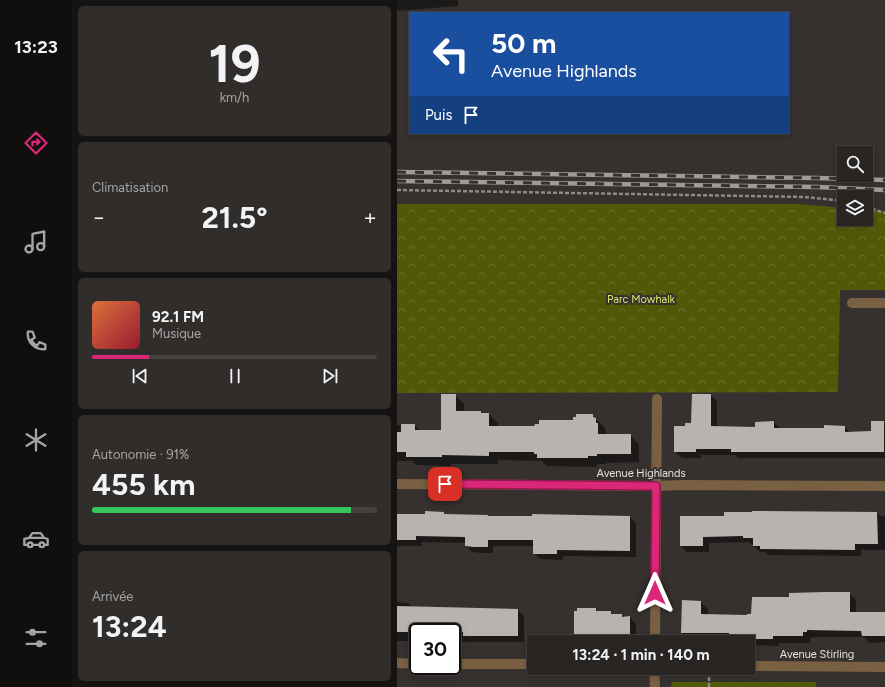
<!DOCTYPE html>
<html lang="fr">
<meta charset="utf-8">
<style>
body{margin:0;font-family:Figtree,sans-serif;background:#302d2b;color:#f1f3f6;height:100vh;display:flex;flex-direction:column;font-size:15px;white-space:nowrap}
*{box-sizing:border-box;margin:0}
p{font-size:13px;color:#a5a5a6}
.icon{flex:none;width:22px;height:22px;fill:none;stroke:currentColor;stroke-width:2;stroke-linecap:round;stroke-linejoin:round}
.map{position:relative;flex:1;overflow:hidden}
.drawer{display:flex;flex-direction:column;gap:6px;padding:6px;background:#161413;width:325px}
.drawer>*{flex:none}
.top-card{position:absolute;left:12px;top:12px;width:380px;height:122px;border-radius:0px;box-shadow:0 2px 6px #0003,0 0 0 1px #444241;background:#1a4fa0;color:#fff;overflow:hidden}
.fabs{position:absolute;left:440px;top:146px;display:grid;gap:8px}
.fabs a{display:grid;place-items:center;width:36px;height:36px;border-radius:0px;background:#282523;box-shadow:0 2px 6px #0003,0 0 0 1px #444241;font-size:20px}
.speed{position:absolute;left:12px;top:623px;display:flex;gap:8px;font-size:20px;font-weight:700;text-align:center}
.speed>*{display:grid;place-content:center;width:52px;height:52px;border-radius:50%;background:#282523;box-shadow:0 2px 6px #0003,0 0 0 1px #444241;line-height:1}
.speed .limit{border:2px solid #111;border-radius:6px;background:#fff;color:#111}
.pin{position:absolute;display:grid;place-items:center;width:34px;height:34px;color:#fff;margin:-17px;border-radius:8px;box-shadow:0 2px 6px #0006}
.me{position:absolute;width:44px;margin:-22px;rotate:0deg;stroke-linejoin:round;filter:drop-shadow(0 0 3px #0008)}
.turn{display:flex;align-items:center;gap:14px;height:84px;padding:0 16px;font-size:18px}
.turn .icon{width:52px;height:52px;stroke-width:2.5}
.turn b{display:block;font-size:28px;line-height:34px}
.then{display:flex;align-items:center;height:38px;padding:0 16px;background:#0003;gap:8px;font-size:15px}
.big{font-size:30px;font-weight:700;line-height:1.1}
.drawer .tile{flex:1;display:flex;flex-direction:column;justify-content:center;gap:6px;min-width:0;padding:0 14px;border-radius:6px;background:#302d2b}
.drawer .dial{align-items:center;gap:0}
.dial b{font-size:52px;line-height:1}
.song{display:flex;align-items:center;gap:12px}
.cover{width:48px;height:48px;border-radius:6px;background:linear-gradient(135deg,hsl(20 70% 55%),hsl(350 70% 35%))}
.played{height:4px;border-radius:2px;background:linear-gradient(90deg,#db2777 20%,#444241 20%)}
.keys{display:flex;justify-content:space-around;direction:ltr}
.heat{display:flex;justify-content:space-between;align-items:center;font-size:22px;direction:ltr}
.charge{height:6px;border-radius:3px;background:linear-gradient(90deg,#34c759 91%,#444241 0)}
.trip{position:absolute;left:130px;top:635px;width:228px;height:40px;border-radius:0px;background:#282523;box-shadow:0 2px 6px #0003,0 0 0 1px #444241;font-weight:700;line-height:40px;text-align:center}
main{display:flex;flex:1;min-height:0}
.dock{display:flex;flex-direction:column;width:72px;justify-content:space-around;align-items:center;background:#100f0e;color:#a5a5a6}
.dock .icon{width:28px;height:28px}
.dock .on{color:#db2777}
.dock b{font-size:18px;color:#f1f3f6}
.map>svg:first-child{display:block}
.park{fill:url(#park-crowns)}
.shadow{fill:#0007}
.building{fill:#b9b3af}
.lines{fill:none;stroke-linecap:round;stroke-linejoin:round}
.path{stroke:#8e8a88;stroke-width:2.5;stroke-dasharray:4 2;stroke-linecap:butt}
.minor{stroke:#796042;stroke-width:10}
.rail-casing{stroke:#9e9b99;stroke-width:4.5}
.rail{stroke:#36312f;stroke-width:3;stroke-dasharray:9;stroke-linecap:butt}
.route-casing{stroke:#8e194d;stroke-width:10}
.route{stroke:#db2777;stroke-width:7}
.labels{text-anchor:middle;stroke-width:4;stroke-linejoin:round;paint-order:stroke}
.park-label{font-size:11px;fill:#d7e96c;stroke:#36312f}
.street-label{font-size:11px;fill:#e4e1df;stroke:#36312f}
</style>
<main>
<nav class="dock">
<b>13:23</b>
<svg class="icon on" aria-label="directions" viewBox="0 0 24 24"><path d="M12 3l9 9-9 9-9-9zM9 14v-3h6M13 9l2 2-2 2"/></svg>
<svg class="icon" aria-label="music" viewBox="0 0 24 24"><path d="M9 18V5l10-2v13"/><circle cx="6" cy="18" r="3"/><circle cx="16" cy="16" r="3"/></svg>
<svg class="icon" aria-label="phone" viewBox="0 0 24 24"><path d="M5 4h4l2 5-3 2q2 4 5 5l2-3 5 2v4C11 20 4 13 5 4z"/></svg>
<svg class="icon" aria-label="climate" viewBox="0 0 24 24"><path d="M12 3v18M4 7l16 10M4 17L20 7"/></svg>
<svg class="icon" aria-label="car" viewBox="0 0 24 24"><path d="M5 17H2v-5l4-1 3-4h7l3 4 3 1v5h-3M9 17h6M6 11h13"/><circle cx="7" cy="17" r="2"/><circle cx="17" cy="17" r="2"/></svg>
<svg class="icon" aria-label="filters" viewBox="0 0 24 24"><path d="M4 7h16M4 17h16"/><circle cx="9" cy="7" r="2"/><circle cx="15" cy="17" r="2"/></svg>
</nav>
<section class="drawer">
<div class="tile dial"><b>19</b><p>km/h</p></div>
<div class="tile"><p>Climatisation</p>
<div class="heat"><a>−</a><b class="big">21.5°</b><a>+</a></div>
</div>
<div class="tile">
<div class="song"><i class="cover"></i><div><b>92.1 FM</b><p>Musique</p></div></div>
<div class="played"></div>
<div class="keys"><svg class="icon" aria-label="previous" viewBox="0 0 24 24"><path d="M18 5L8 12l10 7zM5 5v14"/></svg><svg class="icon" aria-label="pause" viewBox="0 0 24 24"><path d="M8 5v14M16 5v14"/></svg><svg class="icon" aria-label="next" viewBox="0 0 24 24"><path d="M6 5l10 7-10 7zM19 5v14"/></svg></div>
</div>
<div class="tile"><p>Autonomie · 91%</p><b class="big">455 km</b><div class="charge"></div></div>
<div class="tile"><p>Arrivée</p><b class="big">13:24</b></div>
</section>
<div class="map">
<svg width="488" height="687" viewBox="0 0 488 687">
<defs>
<pattern id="park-crowns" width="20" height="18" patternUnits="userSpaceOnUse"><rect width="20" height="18" fill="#515909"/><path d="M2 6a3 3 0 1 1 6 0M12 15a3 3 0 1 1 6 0" fill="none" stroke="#6a712c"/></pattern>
</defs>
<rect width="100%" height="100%" fill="#36312f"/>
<!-- park -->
<g class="park">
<polygon points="0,204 401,204 447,208 447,219 469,219 469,210 488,211 488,290 443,290 441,392 0,393"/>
<polygon points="275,682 419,682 419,687 274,687"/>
</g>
<!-- shadow -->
<g class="shadow">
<polygon points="0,0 61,0 61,6 0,11"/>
<polygon points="58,395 67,404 67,412 84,412 86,414 92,414 101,423 101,427 138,427 177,421 195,415 208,428 209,435 233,435 242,444 242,462 209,463 209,464 200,464 200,467 150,466 145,461 101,460 101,464 54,464 54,466 19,465 15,461 0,461 0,425 18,425 23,431 45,431"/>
<polygon points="313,395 320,401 320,427 359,428 377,422 383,428 428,429 448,427 454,433 475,432 487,422 488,423 488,458 341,458 338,455 304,455 304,458 285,458 278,452 289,427 295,424"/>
<polygon points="372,512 481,513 483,516 488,516 488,550 464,550 464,556 371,555 368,552 363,552 357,546 357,544 353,544 352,542 312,543 312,552 290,552 284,546 328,517"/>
<polygon points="47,513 50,515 92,517 233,517 239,523 239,557 166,556 166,560 143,559 137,553 137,546 96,546 96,553 84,553 75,552 69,546 69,543 25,542 25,546 0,546 0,515 29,515"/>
<polygon points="452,593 459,600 459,613 488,613 488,642 472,643 467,637 416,637 416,638 413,638 413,643 382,643 382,646 358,645 355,643 339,642 337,640 292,640 285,633 304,602 311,609 311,615 351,616 393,598"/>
<polygon points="0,602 11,603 16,607 121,610 127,616 127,642 55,642 55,632 21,632 21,641 0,641"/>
<polygon points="199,609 202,612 214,612 217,615 225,615 227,618 233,617 239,624 239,642 184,642 178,635"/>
</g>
<!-- building -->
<g class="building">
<polygon points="44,394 59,394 59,411 84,411 84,413 92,413 92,426 137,426 138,424 142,424 142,420 176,420 176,417 179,417 179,414 196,414 196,417 199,418 199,423 201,423 201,434 234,434 234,454 200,454 200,456 191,456 191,458 140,458 140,454 137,454 137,452 92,452 92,456 45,455 45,457 9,457 9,452 0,452 0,432 4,432 4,424 18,424 18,430 44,430"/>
<polygon points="295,394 314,394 314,426 358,427 358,422 377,421 377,428 427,428 427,425 448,426 448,432 474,431 474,421 487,421 487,452 334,452 334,449 299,449 299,452 277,452 277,426 288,426 288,423 294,423"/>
<polygon points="28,511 47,512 47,514 91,515 91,516 135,516 135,514 233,516 233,551 160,550 160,554 136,554 136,540 91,540 91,547 77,547 68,546 68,537 19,536 19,540 0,540 0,514 28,514"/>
<polygon points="355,511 480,512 481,544 458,544 458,550 363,549 363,546 356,546 356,538 346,538 346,536 306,537 306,546 283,546 283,516 327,516 327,512 355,512"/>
<polygon points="428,592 453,592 453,612 488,612 488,636 465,636 464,631 410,630 410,632 406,632 406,636 376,636 376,639 350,639 350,636 332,636 332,633 284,633 285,600 304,601 304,614 350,615 350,614 354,614 355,597 392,597 392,593"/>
<polygon points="0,606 121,609 121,636 66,636 66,632 0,632"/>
<polygon points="180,608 199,608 199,611 214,611 214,614 225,614 225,617 233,616 233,637 177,636 177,611 180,611"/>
</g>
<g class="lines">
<!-- path -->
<g class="path">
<polyline points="0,190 408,197 447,201"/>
<polyline points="469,207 488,213"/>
<polyline points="312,687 312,668"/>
</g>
<!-- minor -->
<g class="minor">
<polyline points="455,303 488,303"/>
<polyline points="0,484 259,486 285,485 488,486"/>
<polyline points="258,642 260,399"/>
<polyline points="0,663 21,664"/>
<polyline points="55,664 137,664"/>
<polyline points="351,666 488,667"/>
<polyline points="257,668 258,687"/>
</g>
<!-- rail casing -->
<g class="rail-casing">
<g id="rail">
<polyline points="0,172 420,178 488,180"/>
<polyline points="0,181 421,187 488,190"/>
</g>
</g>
<!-- rail -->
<use href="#rail" class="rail"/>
</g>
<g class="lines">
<!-- route casing -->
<g class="route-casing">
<polyline id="route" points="48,484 259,486 258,593"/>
</g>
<!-- route -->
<use href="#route" class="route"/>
</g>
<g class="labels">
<!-- park labels -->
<g class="park-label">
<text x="244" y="303">Parc Mowhalk</text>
</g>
<!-- street labels -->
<g class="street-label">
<text x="244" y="477">Avenue Highlands</text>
<text x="420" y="658">Avenue Stirling</text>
</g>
</g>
</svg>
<div class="fabs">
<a><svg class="icon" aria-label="search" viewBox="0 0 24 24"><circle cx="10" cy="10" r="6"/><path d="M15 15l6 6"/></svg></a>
<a><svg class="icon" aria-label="layers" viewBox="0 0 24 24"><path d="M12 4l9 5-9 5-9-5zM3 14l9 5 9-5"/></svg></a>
</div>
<div class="speed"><div class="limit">30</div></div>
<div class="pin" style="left:48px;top:484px;background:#d93025"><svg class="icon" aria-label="arrive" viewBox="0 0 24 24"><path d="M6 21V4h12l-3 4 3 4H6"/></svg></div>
<svg class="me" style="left:258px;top:593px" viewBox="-20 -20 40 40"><path d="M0-17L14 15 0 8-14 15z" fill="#db2777" stroke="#fff" stroke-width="4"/></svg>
<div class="trip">13:24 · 1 min · 140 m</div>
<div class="top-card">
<div class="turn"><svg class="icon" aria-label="left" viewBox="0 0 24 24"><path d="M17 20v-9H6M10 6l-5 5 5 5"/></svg><div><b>50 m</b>Avenue Highlands</div></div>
<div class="then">Puis<svg class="icon" aria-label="arrive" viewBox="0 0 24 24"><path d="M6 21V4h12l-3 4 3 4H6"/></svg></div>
</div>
</div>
</main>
